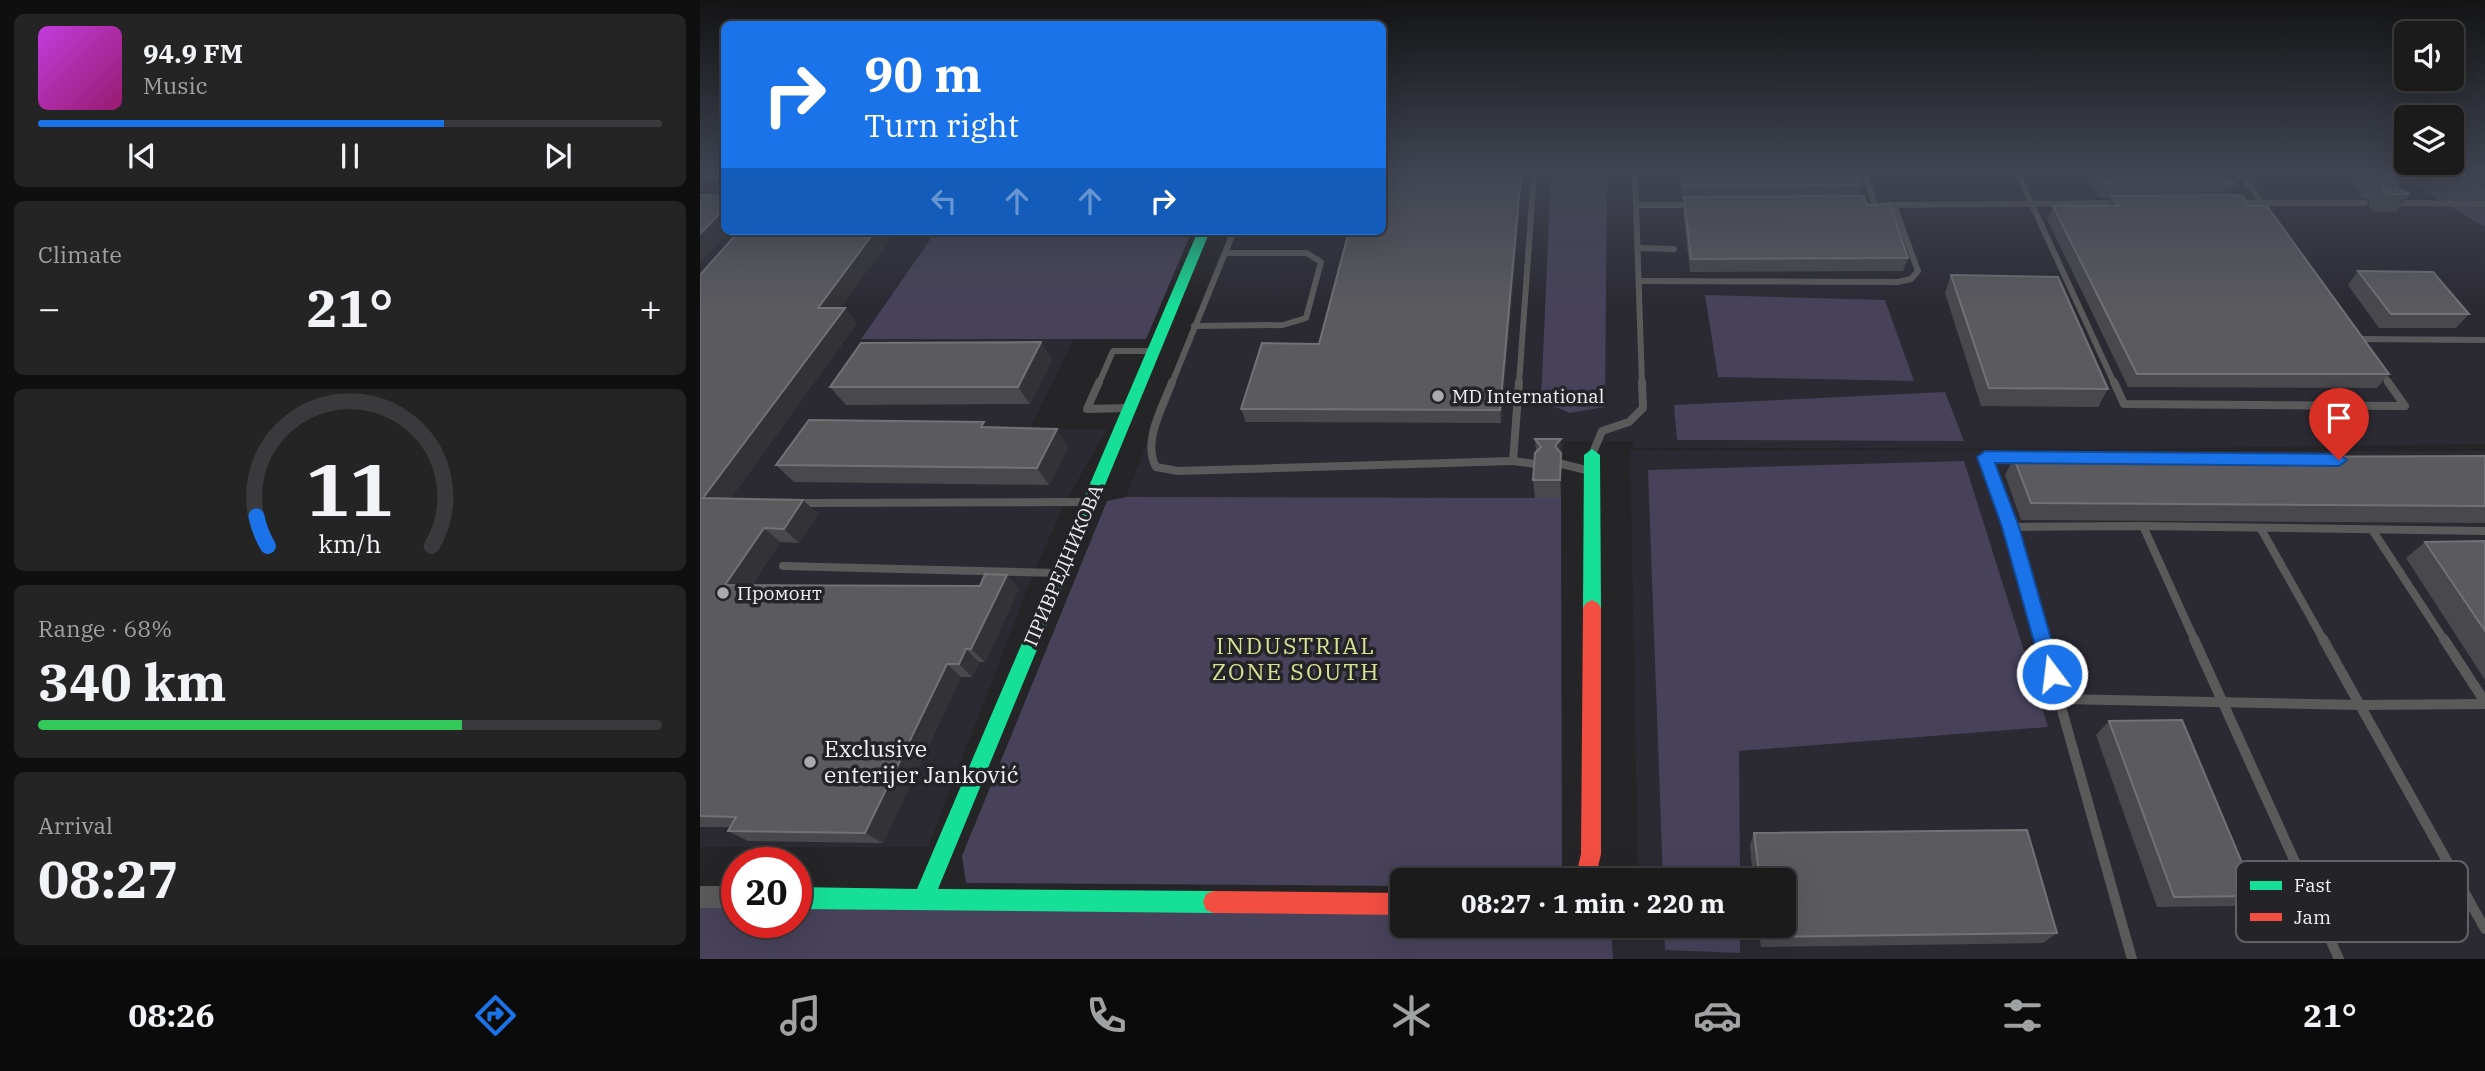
<!DOCTYPE html>
<meta charset="utf-8">
<style>
body{margin:0;font-family:"IBM Plex Serif",serif;background:#252425;color:#f1f3f6;height:100vh;display:flex;flex-direction:column;font-size:26px;white-space:nowrap}
*{box-sizing:border-box;margin:0}
p{font-size:23px;color:#a0a1a3}
.icon{flex:none;width:38px;height:38px;fill:none;stroke:currentColor;stroke-width:2;stroke-linecap:round;stroke-linejoin:round}
.map{position:relative;flex:1;overflow:hidden}
.side{display:flex;flex-direction:column;gap:14px;padding:14px;background:#0f0f0f;width:700px}
.side>*{flex:none}
.hud{position:absolute;left:21px;top:21px;width:665px;height:214px;border-radius:10px;box-shadow:0 7px 28px #0002,0 0 0 2px #3a393b;background:#1a73e8;color:#fff;overflow:hidden}
.tools{position:absolute;left:1694px;top:21px;display:grid;gap:14px}
.tools a{display:grid;place-items:center;width:70px;height:70px;border-radius:10px;background:#1c1b1c;box-shadow:0 7px 28px #0002,0 0 0 2px #3a393b;font-size:35px}
.speed{position:absolute;left:21px;top:847px;display:flex;gap:14px;font-size:35px;font-weight:700;text-align:center}
.speed>*{display:grid;place-content:center;width:91px;height:91px;border-radius:50%;background:#1c1b1c;box-shadow:0 7px 28px #0002,0 0 0 2px #3a393b;line-height:1}
.speed .limit{border:10px solid #d22;background:#fff;color:#111}
.pin{position:absolute;display:grid;place-items:center;width:60px;height:60px;color:#fff;margin:-72px -30px;border-radius:50% 50% 50% 0;rotate:-45deg;box-shadow:0 0 7px #0007}
.pin .icon{rotate:45deg}
.me{position:absolute;width:77px;margin:-38px;rotate:345deg;stroke-linejoin:round;filter:drop-shadow(0 0 5px #0008)}
.turn{display:flex;align-items:center;gap:24px;height:147px;padding:0 28px;font-size:32px}
.turn .icon{width:91px;height:91px;stroke-width:2.5}
.turn b{display:block;font-size:49px;line-height:60px}
.lanes{display:flex;align-items:center;height:66px;padding:0 28px;background:#0003;justify-content:center;gap:35px;direction:ltr}
.lanes .off{opacity:.35}
.big{font-size:52px;font-weight:700;line-height:1.1}
.side .card{flex:1;display:flex;flex-direction:column;justify-content:center;gap:10px;min-width:0;padding:0 24px;border-radius:10px;background:#252425}
.side .dial{align-items:center;gap:0}
.dial svg{height:182px;overflow:visible;fill:none;stroke:#3a393b;stroke-width:7;stroke-linecap:round;text-anchor:middle}
.dial text{fill:#f1f3f6;stroke:none}
.song{display:flex;align-items:center;gap:21px}
.cover{width:84px;height:84px;border-radius:10px;background:linear-gradient(135deg,hsl(290 70% 55%),hsl(320 70% 35%))}
.played{height:7px;border-radius:4px;background:linear-gradient(90deg,#1a73e8 65%,#3a393b 65%)}
.keys{display:flex;justify-content:space-around;direction:ltr}
.heat{display:flex;justify-content:space-between;align-items:center;font-size:38px;direction:ltr}
.charge{height:10px;border-radius:5px;background:linear-gradient(90deg,#34c759 68%,#3a393b 0)}
.trip{position:absolute;left:690px;top:868px;width:406px;height:70px;border-radius:10px;background:#1c1b1c;box-shadow:0 7px 28px #0002,0 0 0 2px #3a393b;font-weight:700;line-height:70px;text-align:center}
.dock{display:flex;height:112px;justify-content:space-around;align-items:center;background:#0b0b0b;color:#a0a1a3}
.dock .icon{width:49px;height:49px}
.dock .current{color:#1a73e8}
.dock b{font-size:32px;color:#f1f3f6}
main{display:flex;flex:1;min-height:0}
.map>svg:first-child{display:block}
.built{fill:#2b2932}
.green{fill:#47425a}
.lines{fill:none;stroke-linecap:round;stroke-linejoin:round}
.lane-far2{stroke:#5b5a5b;stroke-width:6}
.lane-far1{stroke:#5b5a5b;stroke-width:8}
.lane{stroke:#5b5a5b;stroke-width:10}
.street{fill:#5b5a5b;fill-rule:evenodd}
.fast{fill:#16e098;fill-rule:evenodd}
.jam{fill:#f24e42;fill-rule:evenodd}
.wall{fill:#49484d}
.shaded-wall{fill:#333236}
.building{fill:#5b5a5f;stroke:#727176;stroke-width:2}
.route{fill:#1a73e8;stroke:#114b97;stroke-width:2}
.poi-dot{fill:#aaa9ab;stroke:#242327;stroke-width:2.5}
.labels{text-anchor:middle;stroke-width:7;stroke-linejoin:round;paint-order:stroke}
.poi-label{font-size:19px;fill:#f1f0f3;stroke:#242327;text-anchor:start}
.street-label{font-size:19px;fill:#f1f0f3;stroke:#242327}
.quarter-label{font-size:23px;letter-spacing:2px;fill:#d9e294;stroke:#242327}
.near-poi-label{font-size:23px;fill:#f1f0f3;stroke:#242327;text-anchor:start}
.key{fill:#242327;stroke:#626064;stroke-width:2}
.key-label{font-size:19px;fill:#f1f0f3}
</style>
<main>
<section class="side">
<div class="card">
<div class="song"><i class="cover"></i><div><b>94.9 FM</b><p>Music</p></div></div>
<div class="played"></div>
<div class="keys"><svg class="icon" aria-label="previous" viewBox="0 0 24 24"><path d="M18 5L8 12l10 7zM5 5v14"/></svg><svg class="icon" aria-label="pause" viewBox="0 0 24 24"><path d="M8 5v14M16 5v14"/></svg><svg class="icon" aria-label="next" viewBox="0 0 24 24"><path d="M6 5l10 7-10 7zM19 5v14"/></svg></div>
</div>
<div class="card"><p>Climate</p>
<div class="heat"><a>−</a><b class="big">21°</b><a>+</a></div>
</div>
<div class="card dial"><svg viewBox="0 0 100 80">
<path d="M14 69A42 42 0 1 1 86 69"/>
<path d="M14 69A42 42 0 0 1 9 56" stroke="#1a73e8"/>
<text x="50" y="56" font-size="32" font-weight="700">11</text>
<text x="50" y="72" font-size="11">km/h</text>
</svg></div>
<div class="card"><p>Range · 68%</p><b class="big">340 km</b><div class="charge"></div></div>
<div class="card"><p>Arrival</p><b class="big">08:27</b></div>
</section>
<div class="map">
<svg width="1785" height="959" viewBox="0 0 1785 959">
<rect width="100%" height="100%" fill="#252426"/>
<!-- built -->
<g class="built">
<polygon points="0,174 24,174 24,231 236,231 161,338 374,339 330,429 407,429 366,501 334,572 228,847 0,847"/>
<polygon points="683,174 1696,174 1785,227 1785,444 1431,449 934,448 934,441 863,441 861,498 426,497 528,231 682,231"/>
<polygon points="930,450 1785,451 1785,959 0,959 0,926 1083,926 1083,880 938,880"/>
</g>
<!-- green -->
<g class="green">
<polygon points="851,174 907,174 905,407 870,413 841,401"/>
<polygon points="1696,174 1762,174 1785,189 1785,227"/>
<polygon points="236,231 492,231 446,339 161,339"/>
<polygon points="1005,295 1185,300 1214,381 1018,377"/>
<polygon points="1245,392 1264,441 977,440 974,405"/>
<polygon points="1264,461 1348,727 1039,751 1040,880 963,880 948,470"/>
<polygon points="426,497 861,498 862,875 856,880 702,880 702,886 266,883 262,856 407,501"/>
<polygon points="702,904 702,926 911,926 913,959 0,959 0,905 37,905 37,922 96,922 96,905"/>
<polygon points="964,926 1040,926 1040,953 965,950"/>
</g>
<g class="lines">
<!-- lane-far2 -->
<g class="lane-far2">
<polyline points="935,174 942,383"/>
<polyline points="1165,174 1175,205"/>
<polyline points="1318,174 1414,383"/>
<polyline points="1541,174 1570,214"/>
<polyline points="0,177 24,176"/>
<polyline points="1539,203 1665,203"/>
<polyline points="1693,203 1785,204"/>
<polyline points="937,205 994,205"/>
<polyline points="1182,205 1417,203"/>
<polyline points="940,248 974,249"/>
<polyline points="940,281 1198,282 1211,279 1218,271 1194,205"/>
<polyline points="494,326 583,325 606,318 621,262 607,253 525,253"/>
<polyline points="1658,339 1783,340"/>
<polyline points="1680,370 1689,383"/>
<polyline points="399,383 413,351 454,351"/>
<polyline points="472,383 534,231"/>
<polyline points="819,383 834,174"/>
</g>
<!-- lane-far1 -->
<g class="lane-far1">
<polyline points="399,382 387,409 428,408"/>
<path d="M 472,382 C 463,407 442,441 456,467 L 478,471 L 813,461 L 819,382"/>
<polyline points="1414,382 1424,404 1705,406 1688,382"/>
<polyline points="892,455 902,431 929,422 943,408 942,382"/>
<polyline points="813,461 836,464"/>
<polyline points="862,464 890,471"/>
<polyline points="106,503 387,502"/>
<polyline points="1443,526 1495,641"/>
<polyline points="1311,527 1285,457 1348,458"/>
<polyline points="1561,529 1624,641"/>
<polyline points="1673,531 1745,641"/>
<polyline points="83,566 357,573"/>
<polyline points="1343,641 1311,527 1443,526 1785,531"/>
</g>
<!-- lane -->
<g class="lane">
<polyline points="1342,639 1432,959"/>
<polyline points="1494,639 1639,959"/>
<polyline points="1623,639 1785,929"/>
<polyline points="1744,639 1785,702"/>
<polyline points="1359,699 1660,705 1785,704"/>
</g>
<!-- street -->
<rect class="street" x="0" y="886" width="37" height="22"/>
<!-- fast -->
<g class="fast">
<polygon points="498,231 510,231 238,889 514,891 522,894 525,902 522,910 514,913 96,909 96,887 217,889"/>
<polygon points="892,449 900,455 901,608 898,613 892,616 886,613 883,608 884,455"/>
</g>
<!-- jam -->
<g class="jam">
<polygon points="892,600 898,603 901,608 901,854 895,880 875,880 881,854 883,608 886,603"/>
<polygon points="514,891 702,893 702,915 514,913 506,910 503,902 506,894"/>
</g>
</g>
<!-- wall -->
<g class="wall">
<polygon points="682,174 823,174 801,423 546,422 541,409 619,344"/>
<polygon points="978,174 1157,174 1161,185 1158,196 1167,205 1208,258 1203,271 990,272 983,211 984,199 982,199"/>
<polygon points="1385,174 1526,174 1534,184 1527,195 1549,206 1689,374 1677,388 1428,387 1347,219 1353,206 1407,206 1411,198 1399,198"/>
<polygon points="1656,174 1691,174 1697,188 1710,194 1697,212 1673,212 1669,207 1670,200 1660,197 1662,195 1650,182"/>
<polygon points="1658,271 1769,314 1756,328 1679,328 1648,285"/>
<polygon points="0,275 141,308 157,323 30,499 103,500 118,514 99,543 80,542 52,585 319,588 285,662 279,662 272,677 261,677 183,843 48,841 28,831 30,827 0,827"/>
<polygon points="1251,275 1408,389 1398,407 1281,406 1245,293"/>
<polygon points="341,342 352,360 330,404 146,405 130,387"/>
<polygon points="287,427 368,447 349,485 94,482 76,465"/>
<polygon points="835,439 862,457 861,458 861,498 835,498 833,480 836,452"/>
<polygon points="1785,456 1785,523 1321,520 1305,475 1314,458"/>
<polygon points="1785,541 1785,680 1706,558 1725,542"/>
<polygon points="1409,721 1556,896 1536,906 1457,907 1396,735"/>
<polygon points="1054,833 1357,933 1343,943 1061,947 1058,926 1083,926 1083,880 1053,880 1050,845"/>
</g>
<!-- shaded-wall -->
<g class="shaded-wall">
<polygon points="821,174 823,174 801,423 800,410"/>
<polygon points="24,209 24,231 30,231 0,263 0,234"/>
<polygon points="175,231 196,231 130,323 118,308"/>
<polygon points="145,308 157,323 20,513 3,498"/>
<polygon points="341,342 352,360 330,404 318,387"/>
<polygon points="357,429 368,447 349,485 337,468"/>
<polygon points="861,439 862,457 861,458 861,498 860,480 855,446"/>
<polygon points="103,500 118,514 99,543 84,529"/>
<polygon points="64,528 80,542 43,598 25,585"/>
<polygon points="307,575 319,588 285,662 271,649"/>
<polygon points="266,649 279,662 272,677 259,664"/>
<polygon points="247,664 261,677 183,843 165,833"/>
</g>
<!-- building -->
<g class="building">
<polygon points="682,174 821,174 800,410 541,409 562,343 619,344 649,231 682,231"/>
<polygon points="981,174 1157,174 1161,185 983,186"/>
<polygon points="1399,174 1526,174 1534,184 1405,184"/>
<polygon points="1671,174 1691,174 1698,181 1697,188 1710,194 1687,194 1682,189 1683,182 1673,179 1676,178"/>
<polygon points="0,195 24,196 24,209 0,234"/>
<polygon points="1542,195 1549,206 1567,206 1689,374 1437,374 1353,206 1418,206 1412,196"/>
<polygon points="1164,196 1167,205 1190,204 1208,258 991,259 984,197"/>
<polygon points="39,231 175,231 118,308 145,308 3,498 103,500 84,529 64,528 25,585 280,586 285,574 307,575 271,649 266,649 259,664 247,664 165,833 28,831 36,817 0,816 0,275"/>
<polygon points="1658,271 1733,272 1769,314 1691,314"/>
<polygon points="1251,275 1358,277 1408,389 1289,388"/>
<polygon points="341,342 318,387 130,387 161,343"/>
<polygon points="109,420 284,422 281,427 357,429 337,468 76,465"/>
<polygon points="835,439 861,439 855,446 861,453 860,480 833,480 835,453 841,447"/>
<polygon points="1785,456 1785,506 1331,503 1314,458"/>
<polygon points="1785,541 1785,631 1725,542"/>
<polygon points="1482,720 1556,896 1474,897 1409,721"/>
<polygon points="1327,830 1357,933 1066,937 1065,926 1083,926 1083,880 1060,880 1054,833"/>
</g>
<!-- sky -->
<linearGradient id="sky" x2="0" y2="1"><stop stop-color="#141415"/><stop offset="0.56" stop-color="#404552"/><stop offset="1" stop-color="#404552" stop-opacity="0"/></linearGradient>
<rect width="1785" height="308" fill="url(#sky)"/>
<!-- route -->
<polygon class="route" points="1285,451 1639,454 1647,460 1639,466 1295,463 1319,527 1361,674 1358,680 1352,682 1345,680 1343,674 1302,527 1277,457"/>
<!-- markers -->
<g class="poi-dot">
<circle cx="738" cy="396" r="7"/>
<circle cx="23" cy="593" r="7"/>
<circle cx="110" cy="762" r="7"/>
</g>
<g class="labels">
<!-- poi labels -->
<g class="poi-label">
<text x="752" y="403">MD International</text>
<text x="37" y="600">Промонт</text>
</g>
<!-- street labels -->
<g class="street-label">
<text transform="translate(363 565) rotate(-67)" y="7">ПРИВРЕДНИКОВА</text>
</g>
<!-- quarter labels -->
<g class="quarter-label">
<text x="596" y="654">INDUSTRIAL<tspan x="596" dy="26">ZONE SOUTH</tspan></text>
</g>
<!-- near-poi labels -->
<g class="near-poi-label">
<text x="124" y="757">Exclusive<tspan x="124" dy="26">enterijer Janković</tspan></text>
</g>
</g>
<!-- legend -->
<rect x="1536" y="861" width="232" height="81" rx="10" class="key"/>
<rect x="1550" y="881" width="32" height="9" fill="#16e098"/>
<rect x="1550" y="913" width="32" height="8" fill="#f24e42"/>
<g class="key-label">
<text x="1594" y="892">Fast</text>
<text x="1594" y="924">Jam</text>
</g>
</svg>
<div class="tools">
<a><svg class="icon" aria-label="sound" viewBox="0 0 24 24"><path d="M4 9h4l5-4v14l-5-4H4zM17 9q2 3 0 6"/></svg></a>
<a><svg class="icon" aria-label="layers" viewBox="0 0 24 24"><path d="M12 4l9 5-9 5-9-5zM3 14l9 5 9-5"/></svg></a>
</div>
<div class="speed"><div class="limit">20</div></div>
<div class="pin" style="left:1639px;top:460px;background:#d93025"><svg class="icon" aria-label="arrive" viewBox="0 0 24 24"><path d="M6 21V4h12l-3 4 3 4H6"/></svg></div>
<svg class="me" style="left:1352px;top:674px" viewBox="-20 -20 40 40"><circle r="17" fill="#1a73e8" stroke="#fff" stroke-width="3"/><path d="M0-11L8 9 0 5-8 9z" fill="#fff"/></svg>
<div class="trip">08:27 · 1 min · 220 m</div>
<div class="hud">
<div class="turn"><svg class="icon" aria-label="right" viewBox="0 0 24 24"><path d="M7 20v-9h11M14 6l5 5-5 5"/></svg><div><b>90 m</b>Turn right</div></div>
<div class="lanes"><svg class="icon off" aria-label="left" viewBox="0 0 24 24"><path d="M17 20v-9H6M10 6l-5 5 5 5"/></svg><svg class="icon off" aria-label="ahead" viewBox="0 0 24 24"><path d="M12 20V5M6 11l6-6 6 6"/></svg><svg class="icon off" aria-label="ahead" viewBox="0 0 24 24"><path d="M12 20V5M6 11l6-6 6 6"/></svg><svg class="icon" aria-label="right" viewBox="0 0 24 24"><path d="M7 20v-9h11M14 6l5 5-5 5"/></svg></div>
</div>
</div>
</main>
<nav class="dock">
<b>08:26</b>
<svg class="icon current" aria-label="directions" viewBox="0 0 24 24"><path d="M12 3l9 9-9 9-9-9zM9 14v-3h6M13 9l2 2-2 2"/></svg>
<svg class="icon" aria-label="music" viewBox="0 0 24 24"><path d="M9 18V5l10-2v13"/><circle cx="6" cy="18" r="3"/><circle cx="16" cy="16" r="3"/></svg>
<svg class="icon" aria-label="phone" viewBox="0 0 24 24"><path d="M5 4h4l2 5-3 2q2 4 5 5l2-3 5 2v4C11 20 4 13 5 4z"/></svg>
<svg class="icon" aria-label="climate" viewBox="0 0 24 24"><path d="M12 3v18M4 7l16 10M4 17L20 7"/></svg>
<svg class="icon" aria-label="car" viewBox="0 0 24 24"><path d="M5 17H2v-5l4-1 3-4h7l3 4 3 1v5h-3M9 17h6M6 11h13"/><circle cx="7" cy="17" r="2"/><circle cx="17" cy="17" r="2"/></svg>
<svg class="icon" aria-label="filters" viewBox="0 0 24 24"><path d="M4 7h16M4 17h16"/><circle cx="9" cy="7" r="2"/><circle cx="15" cy="17" r="2"/></svg>
<b>21°</b>
</nav>
